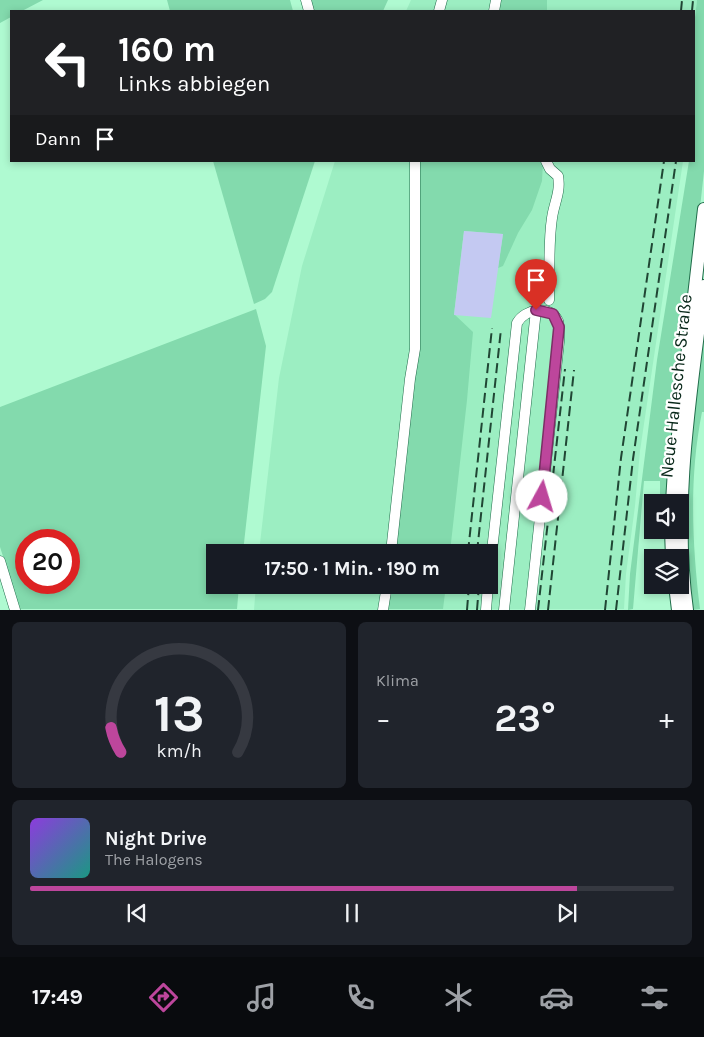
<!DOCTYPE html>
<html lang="de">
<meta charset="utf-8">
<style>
body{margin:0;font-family:Karla,sans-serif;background:#20242c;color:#f1f3f6;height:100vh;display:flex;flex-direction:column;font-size:19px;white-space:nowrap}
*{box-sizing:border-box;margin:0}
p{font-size:16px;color:#9ea1a6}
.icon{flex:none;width:28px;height:28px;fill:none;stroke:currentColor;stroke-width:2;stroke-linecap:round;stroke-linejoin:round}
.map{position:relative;height:610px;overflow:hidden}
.sheet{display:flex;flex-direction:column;gap:12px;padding:12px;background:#0d0f14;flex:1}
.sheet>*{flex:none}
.banner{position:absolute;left:10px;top:10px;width:685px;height:152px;border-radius:0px;box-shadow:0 2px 8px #0003;background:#202124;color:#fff;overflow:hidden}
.controls{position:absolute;left:644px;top:494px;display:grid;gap:10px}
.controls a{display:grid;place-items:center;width:45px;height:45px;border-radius:0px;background:#171b24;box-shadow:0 2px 8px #0003;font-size:25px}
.speed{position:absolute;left:15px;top:529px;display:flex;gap:10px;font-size:25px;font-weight:700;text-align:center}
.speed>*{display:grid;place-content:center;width:65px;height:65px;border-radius:50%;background:#171b24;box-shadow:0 2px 8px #0003;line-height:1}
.speed .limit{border:8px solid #d22;background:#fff;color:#111}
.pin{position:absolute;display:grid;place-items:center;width:42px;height:42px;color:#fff;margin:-51px -21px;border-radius:50% 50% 50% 0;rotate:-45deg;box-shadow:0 0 5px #0007}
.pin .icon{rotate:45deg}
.me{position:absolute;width:55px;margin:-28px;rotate:6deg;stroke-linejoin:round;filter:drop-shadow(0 0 4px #0008)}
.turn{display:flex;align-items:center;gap:18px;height:105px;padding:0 25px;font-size:22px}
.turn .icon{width:65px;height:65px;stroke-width:2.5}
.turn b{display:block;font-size:35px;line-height:42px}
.then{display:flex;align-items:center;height:48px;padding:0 25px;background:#0003;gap:10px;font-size:19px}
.big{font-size:38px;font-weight:700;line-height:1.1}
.sheet .widget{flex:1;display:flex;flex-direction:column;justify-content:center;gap:8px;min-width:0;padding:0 18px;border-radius:8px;background:#20242c}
.sheet .dial{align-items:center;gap:0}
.dial svg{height:130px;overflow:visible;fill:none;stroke:#363941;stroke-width:7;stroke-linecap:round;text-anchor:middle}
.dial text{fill:#f1f3f6;stroke:none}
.song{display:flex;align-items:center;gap:15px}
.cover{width:60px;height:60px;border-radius:8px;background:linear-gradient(135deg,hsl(270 70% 55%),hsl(170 70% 35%))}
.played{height:5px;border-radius:2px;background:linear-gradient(90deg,#bd469c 85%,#363941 85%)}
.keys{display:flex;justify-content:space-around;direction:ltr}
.heat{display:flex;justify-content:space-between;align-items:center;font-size:28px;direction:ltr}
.sheet .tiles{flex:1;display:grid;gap:12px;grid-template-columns:1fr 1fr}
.widget:last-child{grid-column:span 2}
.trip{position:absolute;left:206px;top:544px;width:292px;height:50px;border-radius:0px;background:#171b24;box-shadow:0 2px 8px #0003;font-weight:700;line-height:50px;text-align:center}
.tab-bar{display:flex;height:80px;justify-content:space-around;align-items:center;background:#090b0e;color:#9ea1a6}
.tab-bar .icon{width:35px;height:35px}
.tab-bar .on{color:#bd469c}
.tab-bar b{font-size:22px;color:#f1f3f6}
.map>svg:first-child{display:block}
.built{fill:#9ceec2}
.green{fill:#83daad;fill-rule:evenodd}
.water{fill:#c4c9f2}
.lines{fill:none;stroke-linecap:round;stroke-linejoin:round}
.minor-casing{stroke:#206c4a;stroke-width:11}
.major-casing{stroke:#206c4a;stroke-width:14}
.minor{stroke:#fff;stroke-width:10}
.major{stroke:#fff;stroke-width:12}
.rail{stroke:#204634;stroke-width:2;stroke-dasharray:10 5;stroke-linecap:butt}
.route-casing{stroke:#7b2e65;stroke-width:12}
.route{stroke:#bd469c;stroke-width:9}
.labels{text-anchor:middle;stroke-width:4.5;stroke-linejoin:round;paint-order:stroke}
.street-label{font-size:18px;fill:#072718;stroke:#fff}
</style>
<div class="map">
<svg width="704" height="610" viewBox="0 0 704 610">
<rect width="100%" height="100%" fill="#affad1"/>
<!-- built -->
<g class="built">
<polygon points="411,0 697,0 694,26 694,11 406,11"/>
<polygon points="335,161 683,161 640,451 635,506 626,574 624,609 254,610 256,585 490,585 490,552 259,552 279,378 302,266"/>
</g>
<!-- green -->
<g class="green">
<polygon points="0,0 43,0 22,11 11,11 11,17 0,23"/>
<polygon points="167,0 290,0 293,11 170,11"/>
<polygon points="310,0 388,0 383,11 314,11"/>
<polygon points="501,0 547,0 547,11 499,11"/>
<polygon points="697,0 704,0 704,171 668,502 660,502 660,481 644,481 633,609 628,610 630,574 657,360 689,161 694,161 694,26"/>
<polygon points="213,161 315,161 272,292 265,299 254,304"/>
<polygon points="418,161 543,161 542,181 532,210 518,233 503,266 498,268 503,234 464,231 454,314 473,332 467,400 450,552 394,552 418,333"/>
<path d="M 256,309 L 266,346 L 243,552 L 215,552 L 215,585 L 239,585 L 237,609 L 20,609 L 0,547 L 0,407 ZM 26,540 L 69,540 L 69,582 L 26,582 Z"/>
<path d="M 704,327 L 704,412 L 702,412 C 689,477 692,544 700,609 L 692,610 L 687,565 L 689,451 Z"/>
<polygon points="391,585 446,585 443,609 388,609"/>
</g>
<!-- water -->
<polygon class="water" points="464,231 503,234 491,318 454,315"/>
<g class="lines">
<!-- minor casing -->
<g class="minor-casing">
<g id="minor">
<polyline points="306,0 309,11"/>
<polyline points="439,11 442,0"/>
<polyline points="494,11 496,0"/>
<path d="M 546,161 L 550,169 L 558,176 C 561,192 554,203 552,218 C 548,244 550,273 549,300"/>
<polyline points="391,552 410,379 415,349 415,161"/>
<polyline points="0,561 15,610"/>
<path d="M 490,569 L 517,323 C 525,309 550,304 558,321 C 560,328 559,335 559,342 L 530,610"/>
<polyline points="383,610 387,585"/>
<polyline points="486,610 488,585"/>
<polyline points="504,610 536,310"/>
</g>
</g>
<!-- major casing -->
<g class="major-casing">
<g id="major">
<polyline points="672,502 674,470 704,209"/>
<polyline points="671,530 672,558"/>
<polyline points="675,585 678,610"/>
<path d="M 687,610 C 672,502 691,393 704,286"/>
</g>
</g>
<!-- minor -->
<use href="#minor" class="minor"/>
<!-- major -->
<use href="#major" class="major"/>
<!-- rail -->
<g class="rail">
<polyline points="681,11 682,0"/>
<polyline points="692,11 693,0"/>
<polyline points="468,552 492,328"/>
<polyline points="477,552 501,329"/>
<polyline points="467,610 469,585"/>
<polyline points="477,610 479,585"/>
<polyline points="538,610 565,369"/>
<polyline points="548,610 574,370"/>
<polyline points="605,610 621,458 664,161"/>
<polyline points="616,610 633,459 676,161"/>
</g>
</g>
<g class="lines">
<!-- route casing -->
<g class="route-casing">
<polyline id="route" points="536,310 553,314 559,327 542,497"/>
</g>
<!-- route -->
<use href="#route" class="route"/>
</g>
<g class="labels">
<!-- street labels -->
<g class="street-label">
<text transform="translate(676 386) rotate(-84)" y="6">Neue Hallesche Straße</text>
</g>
</g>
</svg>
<div class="controls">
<a><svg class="icon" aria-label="sound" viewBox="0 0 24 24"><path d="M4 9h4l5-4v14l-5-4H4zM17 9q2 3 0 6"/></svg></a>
<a><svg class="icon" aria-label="layers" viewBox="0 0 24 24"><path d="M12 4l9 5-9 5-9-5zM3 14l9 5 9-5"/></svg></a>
</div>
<div class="speed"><div class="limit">20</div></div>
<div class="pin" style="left:536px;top:310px;background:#d93025"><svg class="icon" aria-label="arrive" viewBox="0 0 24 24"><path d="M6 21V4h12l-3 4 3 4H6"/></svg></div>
<svg class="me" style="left:542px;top:497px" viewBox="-20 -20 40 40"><circle r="19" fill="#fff"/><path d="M0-13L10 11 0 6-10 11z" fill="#bd469c"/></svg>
<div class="trip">17:50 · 1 Min. · 190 m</div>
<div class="banner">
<div class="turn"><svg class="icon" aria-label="left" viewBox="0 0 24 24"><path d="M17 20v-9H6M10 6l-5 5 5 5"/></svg><div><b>160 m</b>Links abbiegen</div></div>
<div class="then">Dann<svg class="icon" aria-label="arrive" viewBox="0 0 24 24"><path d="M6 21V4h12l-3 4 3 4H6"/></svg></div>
</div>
</div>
<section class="sheet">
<div class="tiles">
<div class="widget dial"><svg viewBox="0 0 100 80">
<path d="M14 69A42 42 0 1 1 86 69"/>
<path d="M14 69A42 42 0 0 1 8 54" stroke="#bd469c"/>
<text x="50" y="56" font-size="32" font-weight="700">13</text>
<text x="50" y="72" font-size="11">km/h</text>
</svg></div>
<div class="widget"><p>Klima</p>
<div class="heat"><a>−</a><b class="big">23°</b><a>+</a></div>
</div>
<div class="widget">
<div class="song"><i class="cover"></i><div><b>Night Drive</b><p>The Halogens</p></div></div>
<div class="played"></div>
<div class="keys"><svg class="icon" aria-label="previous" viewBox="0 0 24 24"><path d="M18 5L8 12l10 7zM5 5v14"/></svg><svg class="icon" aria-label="pause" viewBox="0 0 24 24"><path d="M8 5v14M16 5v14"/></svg><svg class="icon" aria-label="next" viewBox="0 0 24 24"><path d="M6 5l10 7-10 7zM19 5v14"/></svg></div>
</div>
</div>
</section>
<nav class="tab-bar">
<b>17:49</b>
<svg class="icon on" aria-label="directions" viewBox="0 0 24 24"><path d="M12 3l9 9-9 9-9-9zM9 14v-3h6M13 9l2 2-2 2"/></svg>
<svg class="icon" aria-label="music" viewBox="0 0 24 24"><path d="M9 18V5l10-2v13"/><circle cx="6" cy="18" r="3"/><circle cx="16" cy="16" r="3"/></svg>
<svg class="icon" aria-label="phone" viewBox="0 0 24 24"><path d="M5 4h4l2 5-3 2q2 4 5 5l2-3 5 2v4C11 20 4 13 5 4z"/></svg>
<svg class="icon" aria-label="climate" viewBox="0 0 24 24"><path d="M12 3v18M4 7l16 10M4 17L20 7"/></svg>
<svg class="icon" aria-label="car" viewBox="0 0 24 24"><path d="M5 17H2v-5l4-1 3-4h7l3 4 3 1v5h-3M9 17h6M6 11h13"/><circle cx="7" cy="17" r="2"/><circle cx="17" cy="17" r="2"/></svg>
<svg class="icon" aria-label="filters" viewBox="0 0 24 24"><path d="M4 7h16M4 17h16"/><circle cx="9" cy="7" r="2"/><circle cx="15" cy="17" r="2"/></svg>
</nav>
